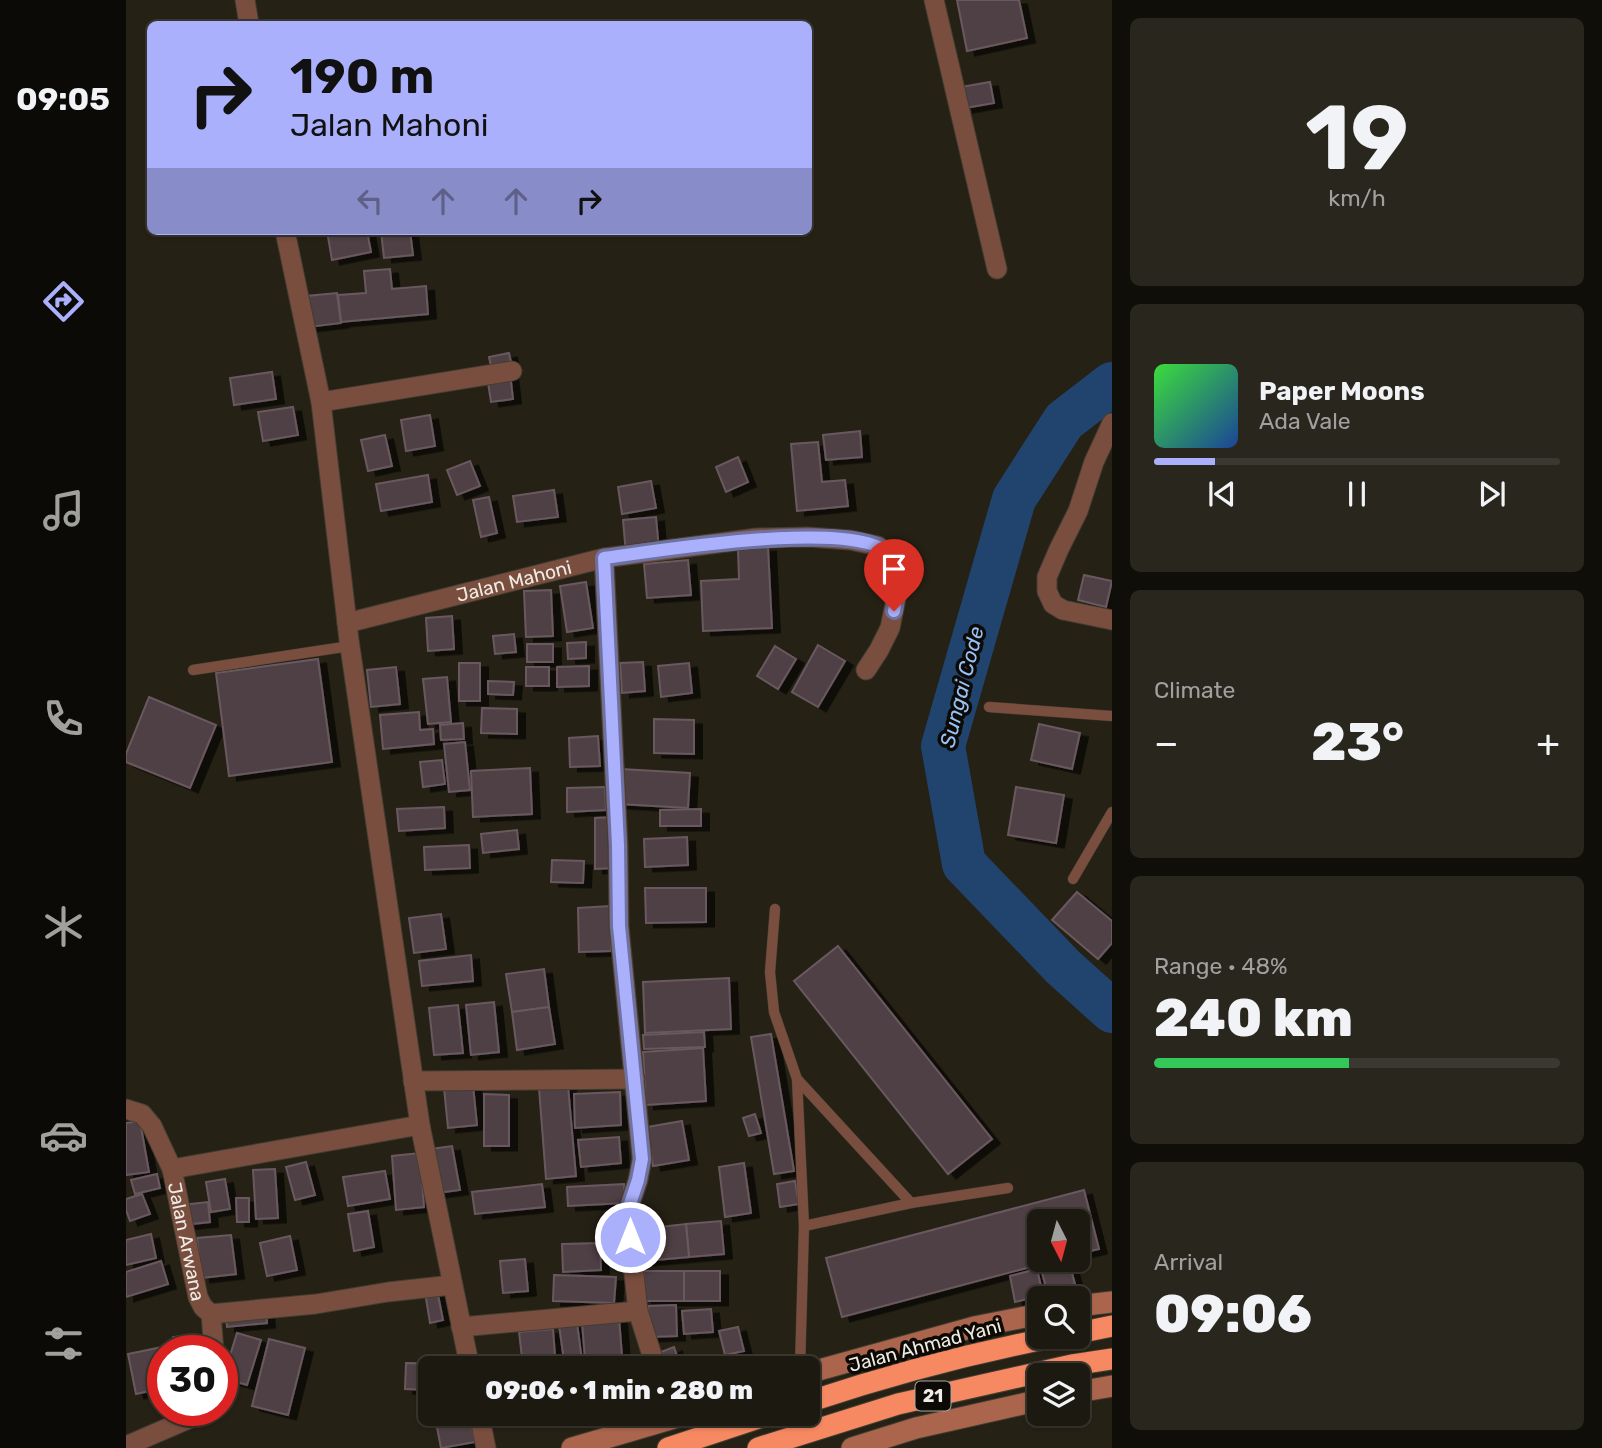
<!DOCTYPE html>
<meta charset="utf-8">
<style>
body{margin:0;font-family:Rubik,sans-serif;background:#29261e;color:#f1f3f6;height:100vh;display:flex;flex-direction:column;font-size:26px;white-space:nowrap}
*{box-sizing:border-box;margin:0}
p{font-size:23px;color:#a0a09f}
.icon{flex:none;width:38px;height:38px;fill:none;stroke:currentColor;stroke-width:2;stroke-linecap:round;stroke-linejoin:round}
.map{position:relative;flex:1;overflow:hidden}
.side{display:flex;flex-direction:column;gap:18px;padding:18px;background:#0f0e09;width:490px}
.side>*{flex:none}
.hud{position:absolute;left:21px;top:21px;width:665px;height:214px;border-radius:10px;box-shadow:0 2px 5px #0004,0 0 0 2px #3a3830;background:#aab0fb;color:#111;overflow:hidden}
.needle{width:46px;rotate:174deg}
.buttons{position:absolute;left:901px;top:1209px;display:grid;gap:14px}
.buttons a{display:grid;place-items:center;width:63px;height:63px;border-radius:10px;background:#1c1910;box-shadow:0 2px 5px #0004,0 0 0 2px #3a3830;font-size:35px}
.speed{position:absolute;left:21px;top:1335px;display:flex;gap:14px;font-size:35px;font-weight:700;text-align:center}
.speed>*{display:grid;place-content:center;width:91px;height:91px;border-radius:50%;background:#1c1910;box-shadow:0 2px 5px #0004,0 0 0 2px #3a3830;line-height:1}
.speed .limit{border:10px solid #d22;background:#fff;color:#111}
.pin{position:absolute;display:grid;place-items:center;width:60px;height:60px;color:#fff;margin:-72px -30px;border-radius:50% 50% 50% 0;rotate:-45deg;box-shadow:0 0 7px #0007}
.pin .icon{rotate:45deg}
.me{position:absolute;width:77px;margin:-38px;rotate:0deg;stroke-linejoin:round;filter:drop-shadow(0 0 5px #0008)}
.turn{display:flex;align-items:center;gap:24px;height:147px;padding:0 28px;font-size:32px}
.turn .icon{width:91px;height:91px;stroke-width:2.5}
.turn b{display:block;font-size:49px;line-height:60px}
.lanes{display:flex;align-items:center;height:66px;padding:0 28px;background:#0003;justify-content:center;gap:35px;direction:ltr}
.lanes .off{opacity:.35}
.big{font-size:52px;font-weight:800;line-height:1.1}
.side .card{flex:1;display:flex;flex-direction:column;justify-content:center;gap:10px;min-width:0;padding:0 24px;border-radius:10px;background:#29261e}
.side .dial{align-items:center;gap:0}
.dial b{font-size:91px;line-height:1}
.song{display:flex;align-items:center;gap:21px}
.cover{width:84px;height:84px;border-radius:10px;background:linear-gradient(135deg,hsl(120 70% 55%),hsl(220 70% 35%))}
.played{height:7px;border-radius:4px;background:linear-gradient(90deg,#aab0fb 15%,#3a3830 15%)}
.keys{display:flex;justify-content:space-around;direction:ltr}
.heat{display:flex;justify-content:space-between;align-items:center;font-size:38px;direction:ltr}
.charge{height:10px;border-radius:5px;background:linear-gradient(90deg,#34c759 48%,#3a3830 0)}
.trip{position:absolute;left:292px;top:1356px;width:402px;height:70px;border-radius:10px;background:#1c1910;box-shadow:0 2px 5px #0004,0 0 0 2px #3a3830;font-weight:800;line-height:70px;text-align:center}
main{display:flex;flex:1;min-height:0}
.tab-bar{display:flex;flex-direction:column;width:126px;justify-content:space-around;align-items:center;background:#0b0a06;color:#a0a09f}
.tab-bar .icon{width:49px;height:49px}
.tab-bar .selected{color:#aab0fb}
.tab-bar b{font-size:32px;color:#f1f3f6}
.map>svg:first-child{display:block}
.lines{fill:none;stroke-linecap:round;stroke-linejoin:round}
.river{stroke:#21446f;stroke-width:44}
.building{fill:#4f4045;stroke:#69595f;stroke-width:2;filter:url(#shadow)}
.lane-casing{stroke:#423d32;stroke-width:11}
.street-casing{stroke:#423d32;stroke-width:21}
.secondary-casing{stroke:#423d32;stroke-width:23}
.highway-casing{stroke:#423d32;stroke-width:23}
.lane{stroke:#7a4e3f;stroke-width:10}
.street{stroke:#7a4e3f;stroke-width:19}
.secondary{stroke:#ac654d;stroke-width:21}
.highway{stroke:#f68862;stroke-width:21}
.route-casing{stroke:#6e72a3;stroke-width:18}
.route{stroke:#aab0fb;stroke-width:12}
.labels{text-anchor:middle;stroke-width:7;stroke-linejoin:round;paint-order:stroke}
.shield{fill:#0d0a06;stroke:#aba8a1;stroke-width:2}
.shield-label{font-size:18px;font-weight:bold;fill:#efece4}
.street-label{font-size:19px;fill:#efece4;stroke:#0d0a06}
.water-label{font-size:21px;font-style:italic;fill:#96c1f8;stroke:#0d0a06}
</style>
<main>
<nav class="tab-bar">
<b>09:05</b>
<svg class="icon selected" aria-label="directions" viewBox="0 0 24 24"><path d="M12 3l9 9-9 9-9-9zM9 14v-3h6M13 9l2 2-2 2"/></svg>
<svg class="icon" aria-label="music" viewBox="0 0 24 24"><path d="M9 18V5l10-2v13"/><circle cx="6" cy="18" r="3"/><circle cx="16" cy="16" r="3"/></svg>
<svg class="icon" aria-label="phone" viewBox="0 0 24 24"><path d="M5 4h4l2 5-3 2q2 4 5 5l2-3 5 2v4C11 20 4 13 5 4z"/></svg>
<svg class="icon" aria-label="climate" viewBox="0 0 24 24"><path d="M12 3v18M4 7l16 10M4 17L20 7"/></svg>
<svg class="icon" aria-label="car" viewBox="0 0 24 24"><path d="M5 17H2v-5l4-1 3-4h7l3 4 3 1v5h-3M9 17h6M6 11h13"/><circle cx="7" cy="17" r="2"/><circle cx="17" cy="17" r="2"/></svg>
<svg class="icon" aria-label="filters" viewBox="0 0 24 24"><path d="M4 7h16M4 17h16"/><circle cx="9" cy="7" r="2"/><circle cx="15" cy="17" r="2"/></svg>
</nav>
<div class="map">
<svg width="986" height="1448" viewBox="0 0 986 1448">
<defs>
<filter id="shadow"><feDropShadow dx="8" dy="4.5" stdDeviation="0" flood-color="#0009"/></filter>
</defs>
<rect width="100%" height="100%" fill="#262115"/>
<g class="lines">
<!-- river -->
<polyline class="river" points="986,384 938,421 888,499 817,746 838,864 937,967 986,1011"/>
</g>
<!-- building -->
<g class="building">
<polygon points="831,0 893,0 901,38 841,51"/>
<polygon points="864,82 868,103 839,108 835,87"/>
<polygon points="201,231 241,231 245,252 206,260"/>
<polygon points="255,231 284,231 287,255 258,258"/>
<polygon points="264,269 266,289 300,286 302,314 215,322 212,295 240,293 238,271"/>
<polygon points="211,293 215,323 183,327 180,296"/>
<polygon points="383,353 386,367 366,371 363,357"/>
<polygon points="146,372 150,399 108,405 104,378"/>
<polygon points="384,373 387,399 365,402 361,376"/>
<polygon points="167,407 172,435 137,441 132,412"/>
<polygon points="304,415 309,446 280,451 275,420"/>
<polygon points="734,431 736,457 700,460 697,435"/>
<polygon points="259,435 266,466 242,471 235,440"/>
<polygon points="692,442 696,482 719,480 722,506 671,511 665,444"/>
<polygon points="612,457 622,482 600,492 590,467"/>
<polygon points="344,461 354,486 331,495 321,470"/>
<polygon points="302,475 306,502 255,511 250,484"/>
<polygon points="525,481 530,508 496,514 492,487"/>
<polygon points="428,490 432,517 391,522 387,496"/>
<polygon points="363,497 371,533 355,537 347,500"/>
<polygon points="530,517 533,550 500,554 497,520"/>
<polygon points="642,547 646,628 577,631 575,581 613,579 612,549"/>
<polygon points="562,560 565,595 521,598 518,564"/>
<polygon points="958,575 986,581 980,607 952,600"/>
<polygon points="460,582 467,628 441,632 434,586"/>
<polygon points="425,590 427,636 400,637 398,591"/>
<polygon points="326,616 328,649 302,651 300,618"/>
<polygon points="388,634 390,652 369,654 367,636"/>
<polygon points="460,642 460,658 442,659 441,643"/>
<rect x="401" y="644" width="26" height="18"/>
<polygon points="692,645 719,661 692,707 666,692"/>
<polygon points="649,646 670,659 652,689 631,676"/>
<polygon points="192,659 206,762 103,776 90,673"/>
<polygon points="517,662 519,691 496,693 494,663"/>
<rect x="333" y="663" width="21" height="38"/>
<polygon points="563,663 566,693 535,697 532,666"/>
<polygon points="463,666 463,686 431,687 431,667"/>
<polygon points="270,667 274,704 245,707 241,670"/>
<rect x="400" y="667" width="23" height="19"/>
<polygon points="321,677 325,722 302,724 297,679"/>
<polygon points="362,681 388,682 387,695 362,694"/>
<polygon points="23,697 90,725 64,788 0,762 0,754"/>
<polygon points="356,708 391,709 391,734 355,733"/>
<polygon points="293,712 294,730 307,729 308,744 257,749 254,715"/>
<polygon points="528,719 568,720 568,754 528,753"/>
<polygon points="337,723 338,739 315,740 314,725"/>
<polygon points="913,724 954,733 946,769 905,760"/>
<polygon points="472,736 474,766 444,767 443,738"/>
<polygon points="339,742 344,790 323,792 318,744"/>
<polygon points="316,760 319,784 297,787 294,762"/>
<polygon points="404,768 406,814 347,817 345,771"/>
<polygon points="495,769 564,773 562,808 493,804"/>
<polygon points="479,787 480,810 441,812 441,788"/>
<polygon points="890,787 938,795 930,843 882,835"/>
<polygon points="318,807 319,828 273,831 271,809"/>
<polygon points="575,809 575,826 534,826 534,810"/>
<polygon points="489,817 489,868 469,869 469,818"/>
<polygon points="391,830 393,849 357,853 355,834"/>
<polygon points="561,837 562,865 519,867 518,839"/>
<polygon points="343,845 344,868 299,870 298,847"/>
<polygon points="426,860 458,861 457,883 425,882"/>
<polygon points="519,888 580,888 580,922 520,923"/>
<polygon points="951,892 986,921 986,943 972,959 926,920"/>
<polygon points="484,906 485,951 453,952 452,908"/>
<polygon points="315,914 320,949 288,953 283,918"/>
<polygon points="712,946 866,1139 822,1174 668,981"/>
<polygon points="345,955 347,981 296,986 293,961"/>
<polygon points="418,969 423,1007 386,1012 380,974"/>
<polygon points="603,978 605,1029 519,1033 517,982"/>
<polygon points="368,1002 373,1052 345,1055 340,1005"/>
<polygon points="332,1005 337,1053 308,1055 303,1008"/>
<polygon points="423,1007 429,1044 391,1050 386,1012"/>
<polygon points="578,1032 579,1047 518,1049 517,1035"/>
<polygon points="645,1034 668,1171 648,1174 625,1037"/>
<polygon points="577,1048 580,1101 520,1105 517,1052"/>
<polygon points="347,1085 351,1125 322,1128 318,1088"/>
<polygon points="442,1086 450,1176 420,1179 413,1088"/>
<polygon points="494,1092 495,1125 449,1128 448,1094"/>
<polygon points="358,1094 383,1095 383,1146 358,1146"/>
<polygon points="629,1114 635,1133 623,1136 617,1118"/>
<polygon points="14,1121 23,1172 0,1175 0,1123"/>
<polygon points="556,1121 563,1160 527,1166 521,1127"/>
<polygon points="493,1137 495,1163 455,1167 452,1140"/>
<polygon points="326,1146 334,1190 312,1193 304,1149"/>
<polygon points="294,1153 298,1207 270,1210 266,1156"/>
<polygon points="180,1162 189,1195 169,1200 160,1167"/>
<polygon points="618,1163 625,1213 599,1217 593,1167"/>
<polygon points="149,1169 152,1218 130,1219 127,1170"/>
<polygon points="259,1171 264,1199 222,1206 217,1177"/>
<polygon points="31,1174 34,1188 9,1194 5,1180"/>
<polygon points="99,1179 104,1209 85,1212 80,1182"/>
<polygon points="669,1181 673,1204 654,1207 651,1184"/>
<polygon points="416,1184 419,1207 349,1214 346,1192"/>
<polygon points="498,1184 499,1203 442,1206 441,1187"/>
<polygon points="958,1190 973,1249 952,1254 952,1222 914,1222 914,1260 931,1260 716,1317 700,1258"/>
<polygon points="16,1194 24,1214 4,1221 0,1210 0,1199"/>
<polygon points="110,1198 123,1198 123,1222 111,1222"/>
<polygon points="82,1202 84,1222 58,1225 56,1205"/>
<polygon points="242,1211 248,1247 228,1251 222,1214"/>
<polygon points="595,1221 598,1254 563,1257 560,1224"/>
<polygon points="560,1224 563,1257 519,1261 516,1229"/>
<polygon points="25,1234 30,1258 0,1265 0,1240"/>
<polygon points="105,1235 110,1274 76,1278 71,1238"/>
<polygon points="164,1236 171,1270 141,1276 134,1243"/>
<polygon points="474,1243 475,1270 437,1272 436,1244"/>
<polygon points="399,1259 402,1291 377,1293 374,1261"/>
<polygon points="35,1261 42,1284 0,1297 0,1272"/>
<polygon points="943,1262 949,1284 921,1291 915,1269"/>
<polygon points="911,1269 917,1295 889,1302 884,1276"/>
<rect x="518" y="1271" width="40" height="30"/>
<rect x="558" y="1271" width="36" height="30"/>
<polygon points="428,1275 490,1277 488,1303 427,1301"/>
<polygon points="311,1290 317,1320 304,1323 299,1292"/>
<polygon points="550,1305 551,1336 524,1337 522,1306"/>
<polygon points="585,1309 587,1332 558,1334 556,1311"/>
<polygon points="140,1310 141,1323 101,1327 100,1314"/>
<polygon points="493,1318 496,1356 459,1359 456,1322"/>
<polygon points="451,1323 457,1368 439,1368 433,1325"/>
<polygon points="612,1327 618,1351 599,1355 593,1331"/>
<polygon points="427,1329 429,1356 396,1358 393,1332"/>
<polygon points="111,1333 135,1340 121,1385 97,1378"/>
<polygon points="63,1335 65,1345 49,1348 47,1337"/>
<polygon points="143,1339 179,1348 162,1415 126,1406"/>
<polygon points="36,1347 37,1388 10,1394 2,1354"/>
<polygon points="548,1347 551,1356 535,1361 532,1353"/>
<polygon points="429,1356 432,1368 399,1368 398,1363"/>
<polygon points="511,1356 513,1368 481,1368 480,1360"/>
<polygon points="280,1363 326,1364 326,1368 304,1368 304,1390 279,1389"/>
<polygon points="325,1414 343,1414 349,1442 315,1448 309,1417"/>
</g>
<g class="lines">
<!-- lane casing -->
<g class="lane-casing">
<g id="lane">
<polyline points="67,670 224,646"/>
<polyline points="863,707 986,716"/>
<polyline points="947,879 986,812"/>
<polyline points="649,909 644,972 648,1012 671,1079 678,1226 674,1368"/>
<polyline points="671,1079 785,1203"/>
<polyline points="678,1226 785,1203 882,1188"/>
</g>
</g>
<!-- street casing -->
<g class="street-casing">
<g id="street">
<polyline points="119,0 123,24"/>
<polyline points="808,0 871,269"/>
<polyline points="195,402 386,371"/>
<polyline points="986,423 968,462 952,511 933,549 921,577 921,591 927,604 937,610 986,620"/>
<polyline points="478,558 492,845 493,926 516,1159 512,1180 504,1204 504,1238 512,1311 530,1368"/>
<path id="s1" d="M 221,623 L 478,558 L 631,538 L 682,537 L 724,540 L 752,546 L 766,557 L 771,574 L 771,594 L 764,628 L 753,650 L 740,670"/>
<polyline points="287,1081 509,1079"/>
<polyline points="0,1109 16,1114 26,1126 46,1169 294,1125 223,640 195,402 159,231"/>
<polyline points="294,1125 344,1368"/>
<path id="s2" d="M 46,1169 L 72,1297 L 77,1307 L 85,1314 L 88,1351"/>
<polyline points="85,1314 190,1304 262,1292 326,1285"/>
<polyline points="335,1327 512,1311"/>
<polyline points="353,1414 360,1448"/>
<polyline points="0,1446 67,1417 75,1410"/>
</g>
</g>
<!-- secondary casing -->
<g class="secondary-casing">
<g id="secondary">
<polyline points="952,1306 986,1302"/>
<polyline points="682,1373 848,1327 914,1314"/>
<polyline points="952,1392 986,1386"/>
<polyline points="446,1448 562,1414"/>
<polyline points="726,1448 790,1428 914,1400"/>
</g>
</g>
<!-- highway casing -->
<g class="highway-casing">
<g id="highway">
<polyline points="952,1333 986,1326"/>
<path d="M 682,1402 C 763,1375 845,1353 929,1337"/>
<polyline points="542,1448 645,1414"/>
<polyline points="632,1448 772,1404 946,1365 986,1359"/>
</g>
</g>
<!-- lane -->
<use href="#lane" class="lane"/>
<!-- street -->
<use href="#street" class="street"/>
<!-- secondary -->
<use href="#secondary" class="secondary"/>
<!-- highway -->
<use href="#highway" class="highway"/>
</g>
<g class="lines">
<!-- route casing -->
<g class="route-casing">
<path id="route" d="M 504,1237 L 504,1204 L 512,1180 L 516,1159 L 493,926 L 492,845 L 478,558 C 525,552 742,515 767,558 C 775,573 771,595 768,611"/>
</g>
<!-- route -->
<use href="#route" class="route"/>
</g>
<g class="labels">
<!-- shield labels -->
<rect class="shield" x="789.5" y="1381.5" width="35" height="29" rx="5"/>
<g class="shield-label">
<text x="807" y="1402">21</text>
</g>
<!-- street labels -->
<g class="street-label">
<text dy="7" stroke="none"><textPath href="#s1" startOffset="172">Jalan Mahoni</textPath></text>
<text dy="7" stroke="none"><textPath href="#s2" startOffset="74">Jalan Arwana</textPath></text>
<text transform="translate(799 1345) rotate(-15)" y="7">Jalan Ahmad Yani</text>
</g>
<!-- water labels -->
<g class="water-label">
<text transform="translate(836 687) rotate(-76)" y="7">Sungai Code</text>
</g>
</g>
</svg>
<div class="buttons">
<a><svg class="needle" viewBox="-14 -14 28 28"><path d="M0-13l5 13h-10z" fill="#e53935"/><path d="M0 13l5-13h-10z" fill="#a0a09f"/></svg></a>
<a><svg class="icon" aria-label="search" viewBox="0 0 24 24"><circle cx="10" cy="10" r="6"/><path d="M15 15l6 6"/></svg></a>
<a><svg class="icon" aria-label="layers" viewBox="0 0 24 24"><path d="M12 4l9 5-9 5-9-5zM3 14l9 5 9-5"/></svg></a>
</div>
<div class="speed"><div class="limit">30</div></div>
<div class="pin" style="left:768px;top:611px;background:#d93025"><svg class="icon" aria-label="arrive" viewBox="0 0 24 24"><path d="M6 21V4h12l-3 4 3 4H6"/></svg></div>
<svg class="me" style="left:504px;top:1237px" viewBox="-20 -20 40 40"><circle r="17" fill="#aab0fb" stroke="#fff" stroke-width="3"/><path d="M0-11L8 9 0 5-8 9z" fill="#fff"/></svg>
<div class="trip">09:06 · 1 min · 280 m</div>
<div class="hud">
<div class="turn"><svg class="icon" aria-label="right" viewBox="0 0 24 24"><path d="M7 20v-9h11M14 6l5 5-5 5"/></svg><div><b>190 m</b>Jalan Mahoni</div></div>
<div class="lanes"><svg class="icon off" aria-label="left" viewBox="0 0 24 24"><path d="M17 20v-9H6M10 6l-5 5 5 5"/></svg><svg class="icon off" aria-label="ahead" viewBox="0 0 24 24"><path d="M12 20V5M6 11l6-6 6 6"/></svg><svg class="icon off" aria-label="ahead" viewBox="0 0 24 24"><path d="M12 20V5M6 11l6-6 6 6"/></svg><svg class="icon" aria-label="right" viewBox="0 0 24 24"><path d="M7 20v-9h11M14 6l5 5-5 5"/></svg></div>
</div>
</div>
<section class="side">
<div class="card dial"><b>19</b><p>km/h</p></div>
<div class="card">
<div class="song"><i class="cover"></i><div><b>Paper Moons</b><p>Ada Vale</p></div></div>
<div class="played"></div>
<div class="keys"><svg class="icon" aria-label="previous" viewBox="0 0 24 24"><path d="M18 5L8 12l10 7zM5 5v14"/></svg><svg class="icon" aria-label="pause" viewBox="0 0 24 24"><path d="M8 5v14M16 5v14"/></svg><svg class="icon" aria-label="next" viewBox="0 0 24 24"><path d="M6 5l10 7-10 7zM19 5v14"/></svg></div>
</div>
<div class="card"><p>Climate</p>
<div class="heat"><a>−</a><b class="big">23°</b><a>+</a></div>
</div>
<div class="card"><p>Range · 48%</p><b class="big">240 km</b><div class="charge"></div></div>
<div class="card"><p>Arrival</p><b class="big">09:06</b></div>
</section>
</main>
